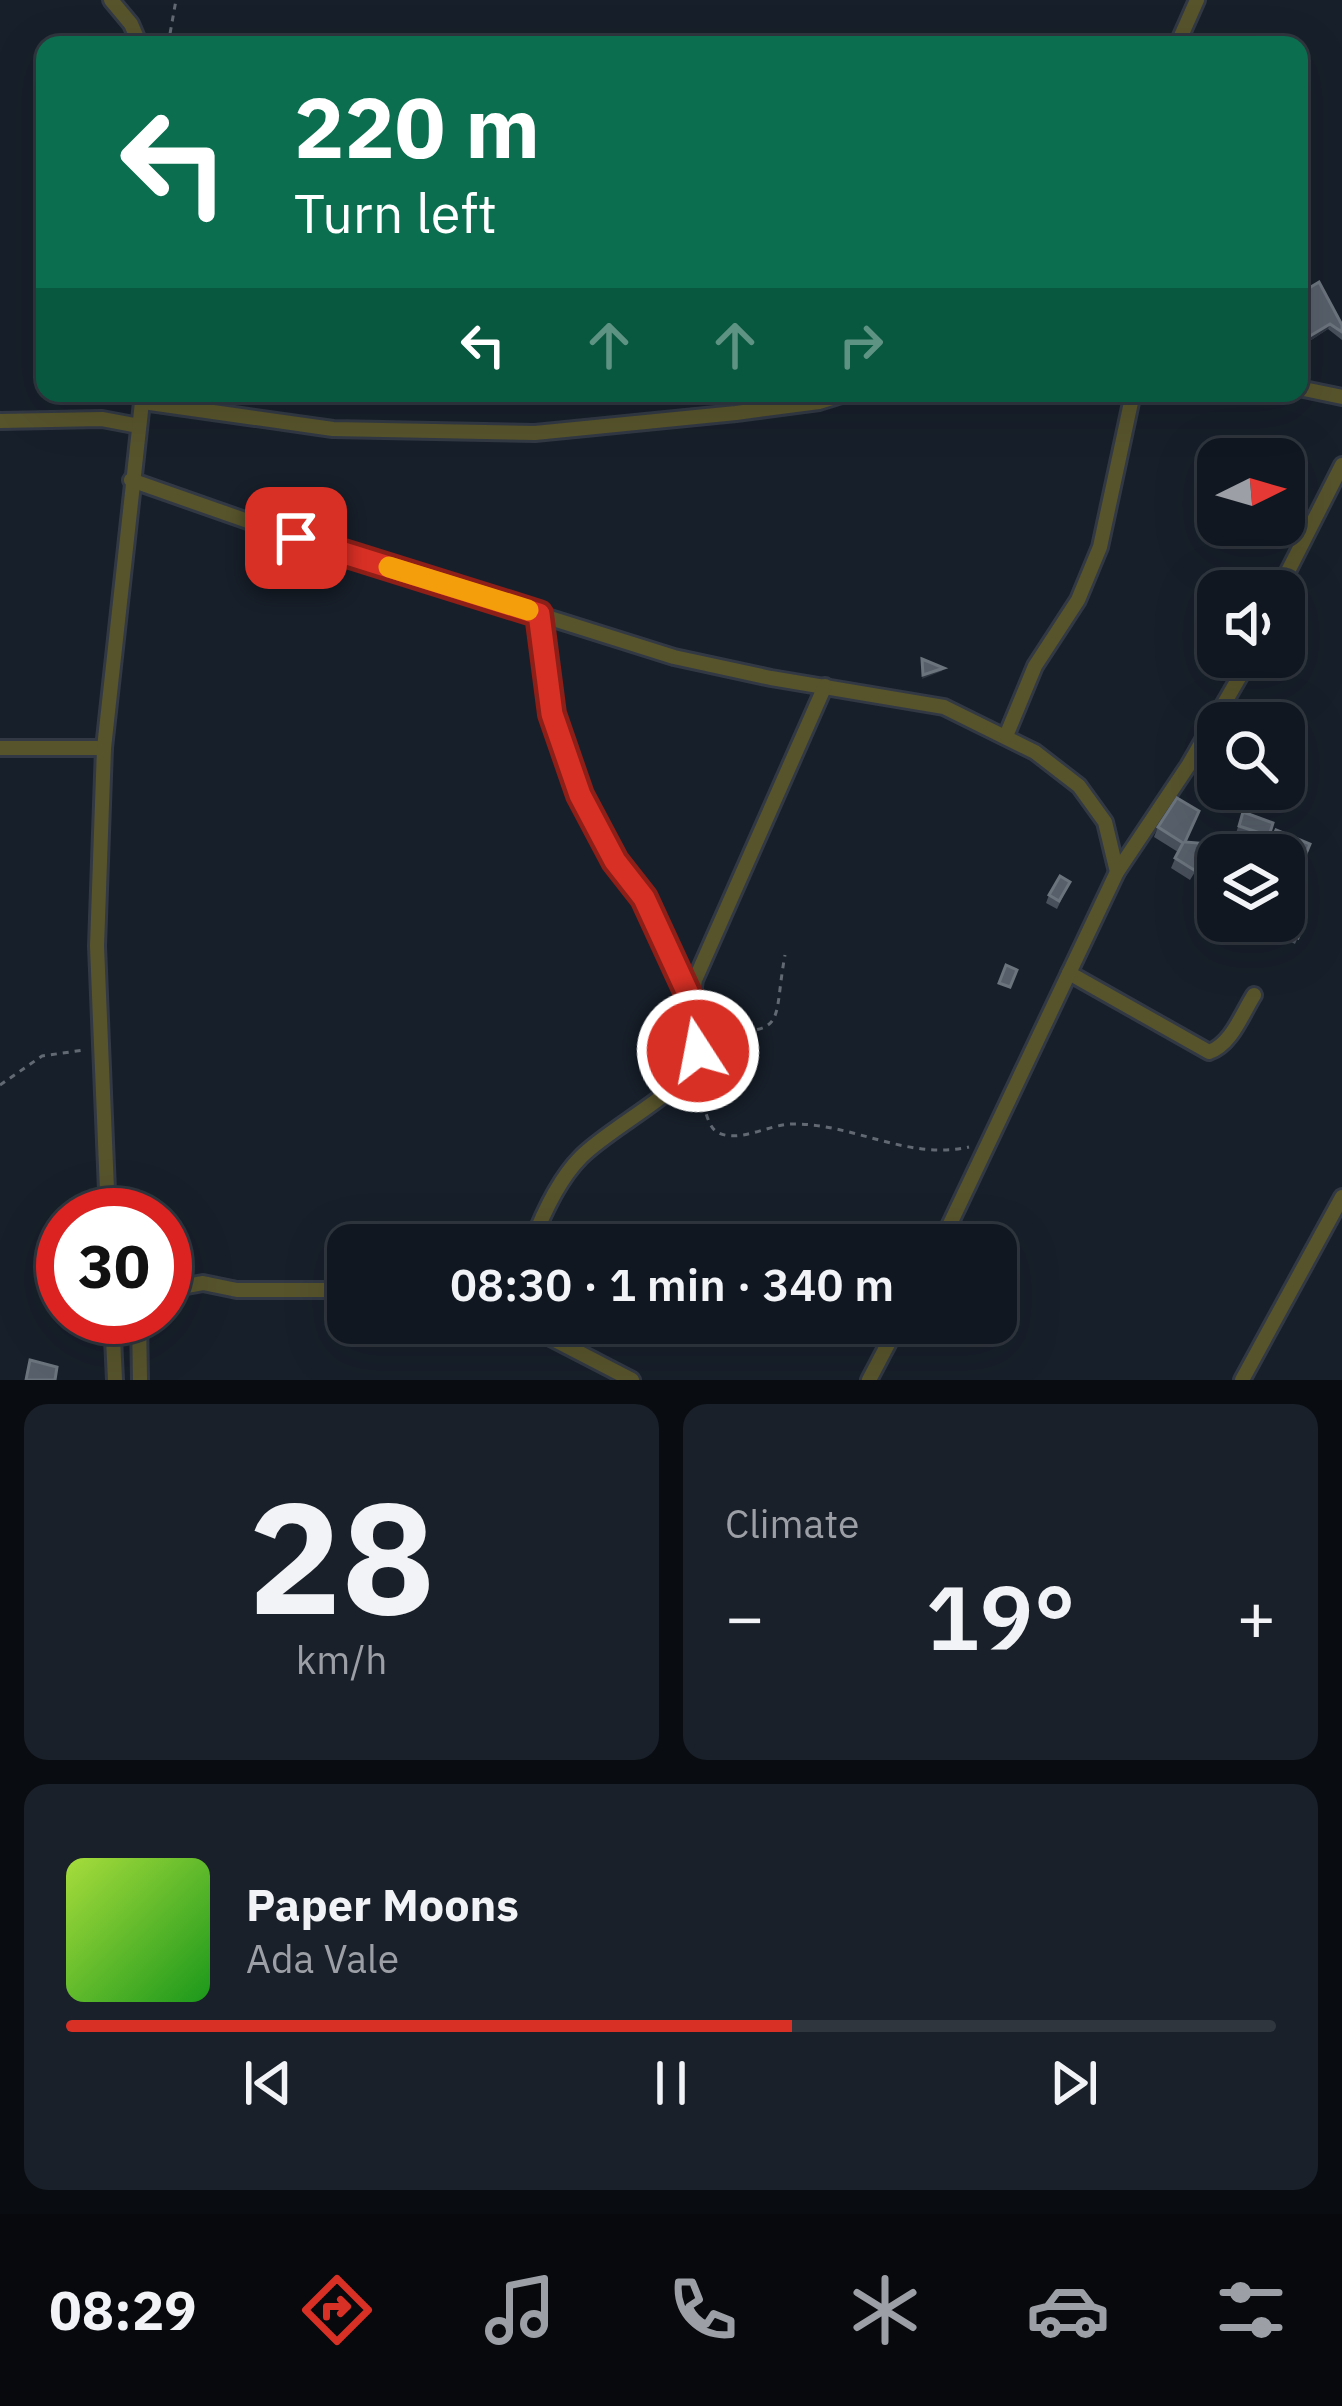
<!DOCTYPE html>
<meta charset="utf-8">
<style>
body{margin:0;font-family:"IBM Plex Sans",sans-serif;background:#1a2029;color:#f1f3f6;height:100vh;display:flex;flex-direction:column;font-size:45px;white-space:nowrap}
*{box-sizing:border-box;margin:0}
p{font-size:39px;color:#9c9fa5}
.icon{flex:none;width:66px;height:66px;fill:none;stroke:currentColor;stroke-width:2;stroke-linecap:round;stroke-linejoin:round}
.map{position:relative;height:1380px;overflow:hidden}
.drawer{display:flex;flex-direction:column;gap:24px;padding:24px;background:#090d12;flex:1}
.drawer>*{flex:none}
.banner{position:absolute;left:36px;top:36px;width:1272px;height:366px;border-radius:24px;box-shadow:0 12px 48px #0002,0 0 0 3px #30363e;background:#0b6e4f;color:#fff;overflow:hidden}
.needle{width:78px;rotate:85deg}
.tools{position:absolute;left:1197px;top:438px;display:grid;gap:24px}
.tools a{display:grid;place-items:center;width:108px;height:108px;border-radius:24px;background:#111720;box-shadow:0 12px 48px #0002,0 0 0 3px #30363e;font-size:60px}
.speed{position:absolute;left:36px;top:1188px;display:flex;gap:24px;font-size:60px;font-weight:700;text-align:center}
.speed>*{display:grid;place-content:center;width:156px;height:156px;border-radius:50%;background:#111720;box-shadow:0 12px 48px #0002,0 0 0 3px #30363e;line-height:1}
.speed .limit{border:18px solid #d22;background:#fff;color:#111}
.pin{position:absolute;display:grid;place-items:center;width:102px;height:102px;color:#fff;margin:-51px;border-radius:24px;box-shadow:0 6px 18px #0006}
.me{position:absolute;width:132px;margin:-66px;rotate:349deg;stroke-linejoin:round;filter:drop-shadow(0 0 9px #0008)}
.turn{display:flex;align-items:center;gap:42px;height:252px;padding:0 60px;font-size:54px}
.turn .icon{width:156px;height:156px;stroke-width:2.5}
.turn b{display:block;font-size:84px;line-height:102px}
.lanes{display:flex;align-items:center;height:114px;padding:0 60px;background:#0003;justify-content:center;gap:60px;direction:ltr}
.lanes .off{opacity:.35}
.big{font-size:90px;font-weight:600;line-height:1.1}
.drawer .card{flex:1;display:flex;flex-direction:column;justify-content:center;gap:18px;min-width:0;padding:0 42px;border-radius:24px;background:#1a2029}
.drawer .dial{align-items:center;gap:0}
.dial b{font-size:156px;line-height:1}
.song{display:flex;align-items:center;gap:36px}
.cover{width:144px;height:144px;border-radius:18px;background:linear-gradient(135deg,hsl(80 70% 55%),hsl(120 70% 35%))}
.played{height:12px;border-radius:6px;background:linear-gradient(90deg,#d93025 60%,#30363e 60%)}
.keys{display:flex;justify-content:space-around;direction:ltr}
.heat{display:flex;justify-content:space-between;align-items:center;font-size:66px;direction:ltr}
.drawer .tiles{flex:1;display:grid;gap:24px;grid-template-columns:1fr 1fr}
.card:last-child{grid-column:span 2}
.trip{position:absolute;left:327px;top:1224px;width:690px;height:120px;border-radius:24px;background:#111720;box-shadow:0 12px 48px #0002,0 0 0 3px #30363e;font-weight:600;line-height:120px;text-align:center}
.tab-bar{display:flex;height:192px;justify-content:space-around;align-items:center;background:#07090d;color:#9c9fa5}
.tab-bar .icon{width:84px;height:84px}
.tab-bar .on{color:#d93025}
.tab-bar b{font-size:54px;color:#f1f3f6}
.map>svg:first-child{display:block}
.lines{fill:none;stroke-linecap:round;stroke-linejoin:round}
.minor-casing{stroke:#323944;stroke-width:20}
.path{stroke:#626973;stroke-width:3;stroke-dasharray:6 6;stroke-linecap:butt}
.minor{stroke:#57542c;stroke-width:14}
.wall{fill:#48505c}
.shaded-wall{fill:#2e3642}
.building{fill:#575f6a;stroke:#6b737d;stroke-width:3}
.route-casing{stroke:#8d1f18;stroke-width:30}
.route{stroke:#d93025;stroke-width:21}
.slow{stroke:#f59e0b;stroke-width:21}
</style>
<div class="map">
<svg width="1342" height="1380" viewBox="0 0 1342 1380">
<rect width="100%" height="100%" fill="#171f2a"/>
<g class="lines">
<!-- minor casing -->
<g class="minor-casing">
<g id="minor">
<polyline points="111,0 131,24 140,45"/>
<polyline points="1177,45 1197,0"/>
<polyline points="1299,388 1342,397"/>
<polyline points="143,402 333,429 535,433 736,413 819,402 848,393"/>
<polyline points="0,421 102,419 139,426"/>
<polyline points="131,480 296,538 674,657 771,678 944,707 1035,752 1079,786 1105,822 1117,872"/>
<polyline points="1278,591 1342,465"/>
<polyline points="539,614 552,714 580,795 615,861 645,898 691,1000"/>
<polyline points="1006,736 1035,666 1078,600 1100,547 1133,393"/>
<polyline points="0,748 104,748"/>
<path d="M 1069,973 L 1209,1052 C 1231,1045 1242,1014 1254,995"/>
<polyline points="108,1215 97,946 104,748 143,393"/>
<path d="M 531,1245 C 542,1216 559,1179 581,1157 C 608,1129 680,1093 695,1062 C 706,1038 689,1006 695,980 L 825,686"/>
<polyline points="940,1245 1117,872 1188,766 1251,657"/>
<polyline points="165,1290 203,1283 237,1290 348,1290"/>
<polyline points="112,1317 115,1380"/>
<polyline points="139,1317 140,1380"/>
<polyline points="522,1323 632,1380"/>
<polyline points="869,1380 899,1323"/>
<polyline points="1242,1380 1342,1197"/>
</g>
</g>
<!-- path -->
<g class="path">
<polyline points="168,45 176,0"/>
<path d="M 709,1031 C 790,1034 772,1025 785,955"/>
<path d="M 699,1079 C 702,1093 705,1125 717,1132 C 738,1144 770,1124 792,1124 C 853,1123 908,1161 969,1147"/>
<polyline points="0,1085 42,1056 84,1050"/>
</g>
<!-- minor -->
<use href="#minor" class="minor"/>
</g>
<!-- wall -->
<g class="wall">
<polygon points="1299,294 1342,333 1342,340 1328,329 1299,348 1299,312 1301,312"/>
<polygon points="1199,811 1186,842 1206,854 1190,880 1171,868 1178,852 1154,837 1158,827"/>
<polygon points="1243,812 1273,823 1266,844 1236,833"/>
<polygon points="1276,830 1310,844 1300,868 1284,862 1284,855 1267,854"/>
<polygon points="1070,882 1057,909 1046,903 1049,895"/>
<polygon points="1260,921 1303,926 1295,944 1272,932 1270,937 1257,933"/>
</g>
<!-- shaded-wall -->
<g class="shaded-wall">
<polygon points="1330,324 1328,329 1299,348 1300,342"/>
<polygon points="944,668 942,671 922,679 923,675"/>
</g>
<!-- building -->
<g class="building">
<polygon points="1319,282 1342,325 1342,332 1330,324 1300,342 1299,312 1305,310 1299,299 1299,294"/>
<polygon points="922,659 944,668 923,675"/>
<polygon points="1177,798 1199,811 1185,842 1210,844 1194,870 1175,858 1183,843 1158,827"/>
<polygon points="1243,812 1273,823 1269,836 1239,826"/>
<polygon points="1276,830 1310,844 1303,861 1269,846"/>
<polygon points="1060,876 1070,882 1059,901 1049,895"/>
<polygon points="1284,916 1303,926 1298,938 1274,926 1273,931 1259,927 1261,921 1284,921"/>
<polygon points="1006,965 1017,970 1010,987 999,983"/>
<polygon points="30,1360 57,1367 55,1380 26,1380"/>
</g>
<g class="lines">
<!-- route casing -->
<g class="route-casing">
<polyline id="route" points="296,538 539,614 552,714 580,795 615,861 644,898 691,1000 698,1051"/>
</g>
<!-- route -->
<use href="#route" class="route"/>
<!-- slow -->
<polyline class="slow" points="389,567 528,610"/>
</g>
</svg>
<div class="tools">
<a><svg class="needle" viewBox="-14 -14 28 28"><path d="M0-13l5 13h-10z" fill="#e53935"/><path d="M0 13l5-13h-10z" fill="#9c9fa5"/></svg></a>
<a><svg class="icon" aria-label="sound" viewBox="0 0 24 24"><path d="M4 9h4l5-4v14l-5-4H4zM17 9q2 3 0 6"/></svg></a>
<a><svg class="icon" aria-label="search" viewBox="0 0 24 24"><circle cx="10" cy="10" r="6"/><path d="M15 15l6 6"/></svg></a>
<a><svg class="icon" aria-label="layers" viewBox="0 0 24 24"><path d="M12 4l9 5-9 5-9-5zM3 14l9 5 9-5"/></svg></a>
</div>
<div class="speed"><div class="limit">30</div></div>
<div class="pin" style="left:296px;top:538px;background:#d93025"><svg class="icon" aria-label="arrive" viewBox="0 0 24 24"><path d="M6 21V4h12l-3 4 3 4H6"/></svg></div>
<svg class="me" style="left:698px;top:1051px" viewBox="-20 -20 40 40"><circle r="17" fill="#d93025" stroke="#fff" stroke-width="3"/><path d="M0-11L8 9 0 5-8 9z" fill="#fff"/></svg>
<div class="trip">08:30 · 1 min · 340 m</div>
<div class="banner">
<div class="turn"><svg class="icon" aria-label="left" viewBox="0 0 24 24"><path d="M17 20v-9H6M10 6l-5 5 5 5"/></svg><div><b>220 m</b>Turn left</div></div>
<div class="lanes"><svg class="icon" aria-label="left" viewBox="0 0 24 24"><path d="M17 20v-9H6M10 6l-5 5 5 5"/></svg><svg class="icon off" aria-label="ahead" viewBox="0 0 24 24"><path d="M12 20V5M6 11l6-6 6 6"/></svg><svg class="icon off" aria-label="ahead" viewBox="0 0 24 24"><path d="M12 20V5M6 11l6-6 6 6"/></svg><svg class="icon off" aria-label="right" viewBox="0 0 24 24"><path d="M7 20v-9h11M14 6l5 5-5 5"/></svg></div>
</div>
</div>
<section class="drawer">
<div class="tiles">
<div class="card dial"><b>28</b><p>km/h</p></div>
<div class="card"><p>Climate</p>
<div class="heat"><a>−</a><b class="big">19°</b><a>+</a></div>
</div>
<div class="card">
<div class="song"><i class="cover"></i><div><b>Paper Moons</b><p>Ada Vale</p></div></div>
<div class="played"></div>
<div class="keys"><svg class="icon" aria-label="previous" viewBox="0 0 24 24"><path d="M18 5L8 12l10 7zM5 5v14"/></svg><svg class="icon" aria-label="pause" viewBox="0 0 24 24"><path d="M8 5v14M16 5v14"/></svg><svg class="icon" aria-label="next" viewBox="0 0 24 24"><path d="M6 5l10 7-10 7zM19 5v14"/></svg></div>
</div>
</div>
</section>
<nav class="tab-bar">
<b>08:29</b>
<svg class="icon on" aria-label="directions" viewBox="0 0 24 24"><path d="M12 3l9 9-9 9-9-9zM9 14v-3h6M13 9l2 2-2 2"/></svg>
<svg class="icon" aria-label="music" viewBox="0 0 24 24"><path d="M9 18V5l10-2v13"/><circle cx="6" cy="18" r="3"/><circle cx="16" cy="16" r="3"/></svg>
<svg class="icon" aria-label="phone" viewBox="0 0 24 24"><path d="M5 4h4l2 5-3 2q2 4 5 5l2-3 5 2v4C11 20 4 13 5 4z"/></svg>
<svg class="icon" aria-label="climate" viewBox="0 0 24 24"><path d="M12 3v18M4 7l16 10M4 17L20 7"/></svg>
<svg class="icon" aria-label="car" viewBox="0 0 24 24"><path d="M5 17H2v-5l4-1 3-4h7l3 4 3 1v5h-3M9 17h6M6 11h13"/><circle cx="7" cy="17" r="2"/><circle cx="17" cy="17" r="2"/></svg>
<svg class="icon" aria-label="filters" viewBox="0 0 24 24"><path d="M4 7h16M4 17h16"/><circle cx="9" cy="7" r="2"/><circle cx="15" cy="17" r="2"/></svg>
</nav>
